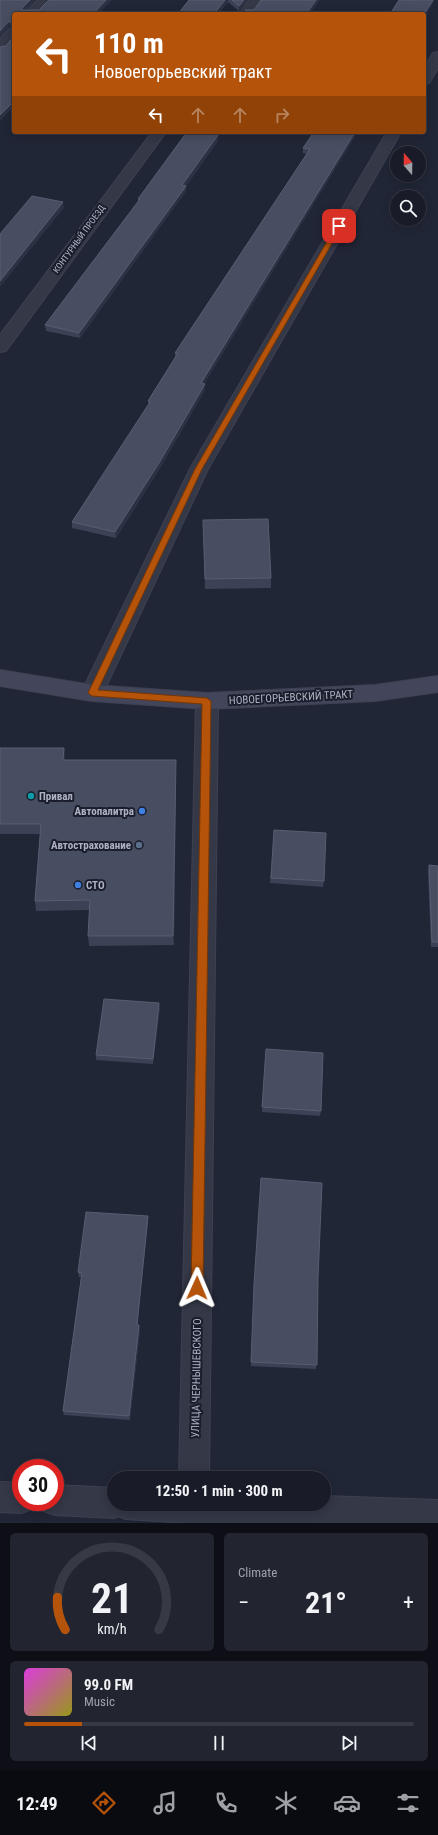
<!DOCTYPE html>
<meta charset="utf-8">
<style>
body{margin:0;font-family:"Roboto Condensed",sans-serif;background:#222530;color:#f1f3f6;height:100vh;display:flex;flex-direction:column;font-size:15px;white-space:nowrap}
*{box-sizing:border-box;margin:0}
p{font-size:13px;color:#9fa1a8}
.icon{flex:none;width:22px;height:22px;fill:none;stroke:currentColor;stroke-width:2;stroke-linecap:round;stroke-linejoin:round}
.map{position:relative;height:1523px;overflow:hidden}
.side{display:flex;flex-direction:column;gap:10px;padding:10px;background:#0e0f16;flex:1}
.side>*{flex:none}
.hud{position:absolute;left:12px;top:12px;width:414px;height:122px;border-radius:4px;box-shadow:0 2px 10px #0003,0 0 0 1px #373a45;background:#b45309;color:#fff;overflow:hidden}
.needle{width:26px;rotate:340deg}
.buttons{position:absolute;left:390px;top:146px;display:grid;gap:8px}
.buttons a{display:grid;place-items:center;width:36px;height:36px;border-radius:50%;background:#191c28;box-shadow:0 2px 10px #0003,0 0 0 1px #373a45;font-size:20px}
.speed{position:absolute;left:12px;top:1459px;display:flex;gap:8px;font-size:20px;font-weight:700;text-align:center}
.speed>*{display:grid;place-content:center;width:52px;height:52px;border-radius:50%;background:#191c28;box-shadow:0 2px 10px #0003,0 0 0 1px #373a45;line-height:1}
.speed .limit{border:6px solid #d22;background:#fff;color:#111}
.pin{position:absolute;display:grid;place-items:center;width:34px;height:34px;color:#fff;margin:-17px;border-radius:8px;box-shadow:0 2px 6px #0006}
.me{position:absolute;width:44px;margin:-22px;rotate:1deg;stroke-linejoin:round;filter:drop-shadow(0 0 3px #0008)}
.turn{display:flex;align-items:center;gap:14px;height:84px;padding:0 16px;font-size:18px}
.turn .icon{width:52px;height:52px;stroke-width:2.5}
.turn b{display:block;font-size:28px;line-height:34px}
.lanes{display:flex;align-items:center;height:38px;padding:0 16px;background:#0003;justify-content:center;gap:20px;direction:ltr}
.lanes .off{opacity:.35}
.big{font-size:30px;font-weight:700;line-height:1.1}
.side .widget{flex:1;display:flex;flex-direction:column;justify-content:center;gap:6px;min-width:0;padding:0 14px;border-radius:6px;background:#222530}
.side .dial{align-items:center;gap:0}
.dial svg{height:104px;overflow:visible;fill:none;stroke:#373a45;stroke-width:7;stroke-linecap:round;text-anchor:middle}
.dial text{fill:#f1f3f6;stroke:none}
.song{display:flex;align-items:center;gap:12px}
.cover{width:48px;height:48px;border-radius:6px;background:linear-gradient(135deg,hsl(300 70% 55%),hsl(60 70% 35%))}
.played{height:4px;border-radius:2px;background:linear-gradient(90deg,#b45309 15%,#373a45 15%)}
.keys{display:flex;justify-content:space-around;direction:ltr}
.heat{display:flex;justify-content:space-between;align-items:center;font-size:22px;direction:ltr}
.side .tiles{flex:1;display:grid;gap:10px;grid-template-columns:1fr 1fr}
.widget:last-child{grid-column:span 2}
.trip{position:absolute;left:107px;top:1471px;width:224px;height:40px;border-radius:20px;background:#191c28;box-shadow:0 2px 10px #0003,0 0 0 1px #373a45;font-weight:700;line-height:40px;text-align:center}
.tab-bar{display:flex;height:64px;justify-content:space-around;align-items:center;background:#0a0b10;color:#9fa1a8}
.tab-bar .icon{width:28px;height:28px}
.tab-bar .current{color:#b45309}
.tab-bar b{font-size:18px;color:#f1f3f6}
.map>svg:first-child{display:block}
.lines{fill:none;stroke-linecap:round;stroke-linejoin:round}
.minor-casing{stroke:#3e4151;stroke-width:2}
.secondary-casing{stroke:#3e4151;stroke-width:2}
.minor{fill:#343847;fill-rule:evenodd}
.secondary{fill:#43465a;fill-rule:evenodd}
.wall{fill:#3c4155}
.shaded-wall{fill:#2c3144}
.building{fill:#484e61;stroke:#585d71}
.route{fill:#b45309;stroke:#753606}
.culture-dot{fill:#0f9aa8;stroke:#1a1d2b;stroke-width:1.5}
.shop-dot{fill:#3f7fe0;stroke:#1a1d2b;stroke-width:1.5}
.service-dot{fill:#5c6f8a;stroke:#1a1d2b;stroke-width:1.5}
.labels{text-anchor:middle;stroke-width:4;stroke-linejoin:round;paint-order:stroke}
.far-street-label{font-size:9px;fill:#afb2c4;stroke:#1a1d2b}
.street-label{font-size:11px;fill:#afb2c4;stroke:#1a1d2b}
.poi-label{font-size:11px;font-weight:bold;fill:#afb2c4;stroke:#1a1d2b;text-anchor:start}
</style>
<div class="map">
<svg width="438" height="1523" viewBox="0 0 438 1523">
<rect width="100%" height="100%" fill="#212636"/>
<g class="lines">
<!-- minor casing -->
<g class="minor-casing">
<g id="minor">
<polygon points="38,0 52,0 38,14 24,14"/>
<polygon points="249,0 263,0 253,14 239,14"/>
<polygon points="14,28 14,40 5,50 0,51 0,39 9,29"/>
<polygon points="438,52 438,68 429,83 424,84 424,68 433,53"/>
<polygon points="152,132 166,132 6,351 0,352 0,335"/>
<polygon points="387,132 401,132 208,469 103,693 99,698 92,701 85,698 81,693 190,469"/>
<polygon points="207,693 215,696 218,701 209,1478 179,1478 196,701 199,696"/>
<polygon points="0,1482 21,1483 21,1502 35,1502 32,1509 21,1513 0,1512"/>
<polygon points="55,1485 114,1488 114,1504 324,1504 324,1496 438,1500 438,1523 187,1523 126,1519 119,1516 114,1518 55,1515 44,1511 40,1502 55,1502"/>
</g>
</g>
<!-- secondary casing -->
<g class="secondary-casing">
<polygon id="secondary" points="0,670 92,685 207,693 375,685 438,676 438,692 375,701 207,709 92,701 0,686"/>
</g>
<!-- minor -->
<use href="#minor" class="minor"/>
<!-- secondary -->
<use href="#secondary" class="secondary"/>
</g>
<!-- wall -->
<g class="wall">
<polygon points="189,0 247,0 239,11 228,2 218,14 178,14"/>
<polygon points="245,10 254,10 310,14 245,14"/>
<polygon points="187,132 226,132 224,135 216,133 218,141 186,186 186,191 80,338 46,331 45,325 138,202 138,199"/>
<polygon points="355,136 204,384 205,390 160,468 116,538 72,528 72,522 149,405 148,401 175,358 175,353 307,154 303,153 303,148"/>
<polygon points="203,520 271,578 271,588 205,589"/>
<polygon points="0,748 64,748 65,760 176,770 174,945 89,946 88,936 89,910 36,911 35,901 40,834 0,834"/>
<polygon points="274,830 324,881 323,887 270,883"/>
<polygon points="429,865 438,866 438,947 431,947 428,871"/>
<polygon points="160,1008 153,1064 96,1060 96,1055"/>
<polygon points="266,1049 321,1111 320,1116 262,1112"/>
<polygon points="148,1216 148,1221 137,1325 140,1330 130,1420 64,1415 63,1411 81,1277 79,1277 78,1272"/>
<polygon points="318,1278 316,1369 251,1366 254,1289"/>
</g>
<!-- shaded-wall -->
<g class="shaded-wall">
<polygon points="30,0 36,0 23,13 22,8"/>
<polygon points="106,0 112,0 98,14 93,14"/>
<polygon points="225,0 228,0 228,2 218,14 214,14"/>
<polygon points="244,0 247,0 239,11 239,6"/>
<polygon points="316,0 320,0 310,14 306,14"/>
<polygon points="433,0 435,0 424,18 424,14"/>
<polygon points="8,22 14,22 14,27 9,28 0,37 0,31"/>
<polygon points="14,101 14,106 0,121 0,115"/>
<polygon points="353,132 355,132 355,136 201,389 201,383"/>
<polygon points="218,135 218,141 186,186 186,191 80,338 79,333 182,185"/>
<polygon points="63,202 64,208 0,287 0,281"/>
<polygon points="205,384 205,390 160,468 116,538 115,532"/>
<polygon points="64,748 65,758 64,770 63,760"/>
<polygon points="176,760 176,770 174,945 173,936"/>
<polygon points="159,1003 160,1008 153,1064 153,1059"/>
<polygon points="148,1216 148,1221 137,1329 137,1325"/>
<polygon points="139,1325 140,1330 130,1420 129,1416"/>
</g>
<!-- building -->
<g class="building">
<polygon points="0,0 30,0 22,8 22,10 39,10 49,0 106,0 93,14 14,14 14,22 8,22 0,31"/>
<polygon points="189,0 225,0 214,14 178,14"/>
<polygon points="232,0 244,0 239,6"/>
<polygon points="261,0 316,0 306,14 250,14 245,10 254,10"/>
<polygon points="399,0 433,0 424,14 390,14"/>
<polygon points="14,36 14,101 0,115 0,47 6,46"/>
<polygon points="187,132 214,132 218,135 182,185 186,186 79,333 45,325 140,199 138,199"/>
<polygon points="314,132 355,132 201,383 205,384 159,463 115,532 72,522 150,402 148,401 178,353 175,353 310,149 303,148"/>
<polygon points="32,196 63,202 0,281 0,234"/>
<polygon points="268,519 271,578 205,579 203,520"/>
<polygon points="0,748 64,748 63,760 176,760 173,936 88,936 90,900 35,901 41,824 0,824"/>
<polygon points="274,830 326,833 324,881 271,878"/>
<polygon points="429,865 438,866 438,942 432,942"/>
<polygon points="104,999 159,1003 153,1059 96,1055"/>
<polygon points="266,1049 323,1053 321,1111 262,1107"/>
<polygon points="261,1178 322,1183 318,1278 317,1365 251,1362 254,1285"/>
<polygon points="86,1212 148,1216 137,1325 139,1325 129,1416 63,1411 82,1273 78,1272"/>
</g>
<!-- route -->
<polygon class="route" points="339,224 342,226 202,469 98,690 207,698 211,701 203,1288 201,1292 197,1293 193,1292 191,1288 202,704 92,696 88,693 195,469 336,226"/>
<!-- markers -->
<circle class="culture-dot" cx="31" cy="796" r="4"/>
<g class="shop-dot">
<circle cx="142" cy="811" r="4"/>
<circle cx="78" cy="885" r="4"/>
</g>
<circle class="service-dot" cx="139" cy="845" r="4"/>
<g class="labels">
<!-- far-street labels -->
<g class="far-street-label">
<text transform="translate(79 239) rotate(-54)" y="3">КОНТУРНЫЙ ПРОЕЗД</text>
</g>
<!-- street labels -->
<g class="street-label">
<text transform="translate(291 697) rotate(-3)" y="4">НОВОЕГОРЬЕВСКИЙ ТРАКТ</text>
<text transform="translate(196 1378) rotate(-89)" y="4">УЛИЦА ЧЕРНЫШЕВСКОГО</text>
</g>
<!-- poi labels -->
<g class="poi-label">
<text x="39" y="800">Привал</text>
<text x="134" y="815" text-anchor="end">Автопалитра</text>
<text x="131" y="849" text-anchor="end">Автострахование</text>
<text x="86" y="889">СТО</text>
</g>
</g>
</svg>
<div class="buttons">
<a><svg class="needle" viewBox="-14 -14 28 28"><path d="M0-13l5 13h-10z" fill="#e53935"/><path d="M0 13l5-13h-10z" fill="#9fa1a8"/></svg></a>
<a><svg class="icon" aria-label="search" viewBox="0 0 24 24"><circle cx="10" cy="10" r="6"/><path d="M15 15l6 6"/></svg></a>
</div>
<div class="speed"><div class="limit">30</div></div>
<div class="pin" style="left:339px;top:226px;background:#d93025"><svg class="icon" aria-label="arrive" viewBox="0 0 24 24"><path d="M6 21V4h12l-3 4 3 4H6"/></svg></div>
<svg class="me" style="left:197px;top:1288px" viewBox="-20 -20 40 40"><path d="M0-17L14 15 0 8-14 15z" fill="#b45309" stroke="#fff" stroke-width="4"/></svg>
<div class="trip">12:50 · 1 min · 300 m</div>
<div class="hud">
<div class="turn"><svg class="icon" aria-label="left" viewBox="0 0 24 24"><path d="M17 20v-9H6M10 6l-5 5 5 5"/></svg><div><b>110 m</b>Новоегорьевский тракт</div></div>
<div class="lanes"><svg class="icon" aria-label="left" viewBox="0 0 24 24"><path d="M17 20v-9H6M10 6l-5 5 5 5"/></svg><svg class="icon off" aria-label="ahead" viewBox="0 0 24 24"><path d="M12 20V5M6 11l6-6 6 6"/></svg><svg class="icon off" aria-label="ahead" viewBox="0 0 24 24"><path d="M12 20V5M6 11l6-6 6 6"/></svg><svg class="icon off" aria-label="right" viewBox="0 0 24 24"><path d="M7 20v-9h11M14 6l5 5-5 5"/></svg></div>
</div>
</div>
<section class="side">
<div class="tiles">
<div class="widget dial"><svg viewBox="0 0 100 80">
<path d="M14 69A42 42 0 1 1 86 69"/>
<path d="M14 69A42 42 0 0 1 8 44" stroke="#b45309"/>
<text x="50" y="56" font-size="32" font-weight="700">21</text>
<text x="50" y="72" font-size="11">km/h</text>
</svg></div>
<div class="widget"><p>Climate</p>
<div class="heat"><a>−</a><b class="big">21°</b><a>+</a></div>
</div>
<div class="widget">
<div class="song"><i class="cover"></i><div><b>99.0 FM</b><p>Music</p></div></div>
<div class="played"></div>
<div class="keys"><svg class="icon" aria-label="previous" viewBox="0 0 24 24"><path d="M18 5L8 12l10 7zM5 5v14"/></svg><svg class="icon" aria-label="pause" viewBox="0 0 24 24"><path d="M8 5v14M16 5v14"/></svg><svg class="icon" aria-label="next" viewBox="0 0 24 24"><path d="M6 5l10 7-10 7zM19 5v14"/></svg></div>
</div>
</div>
</section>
<nav class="tab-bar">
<b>12:49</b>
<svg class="icon current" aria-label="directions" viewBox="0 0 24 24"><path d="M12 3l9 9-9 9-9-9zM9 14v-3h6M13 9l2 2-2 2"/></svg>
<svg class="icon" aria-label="music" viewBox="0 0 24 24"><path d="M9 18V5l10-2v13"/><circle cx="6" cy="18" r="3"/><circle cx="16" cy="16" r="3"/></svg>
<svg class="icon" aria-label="phone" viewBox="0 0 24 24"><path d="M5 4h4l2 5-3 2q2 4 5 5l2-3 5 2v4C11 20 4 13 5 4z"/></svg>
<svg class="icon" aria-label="climate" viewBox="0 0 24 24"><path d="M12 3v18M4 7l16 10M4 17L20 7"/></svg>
<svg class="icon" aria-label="car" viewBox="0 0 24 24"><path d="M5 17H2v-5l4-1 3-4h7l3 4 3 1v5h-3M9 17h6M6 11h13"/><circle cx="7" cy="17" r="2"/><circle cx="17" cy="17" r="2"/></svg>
<svg class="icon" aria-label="filters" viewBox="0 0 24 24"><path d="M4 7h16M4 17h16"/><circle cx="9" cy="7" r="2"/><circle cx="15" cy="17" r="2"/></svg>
</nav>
